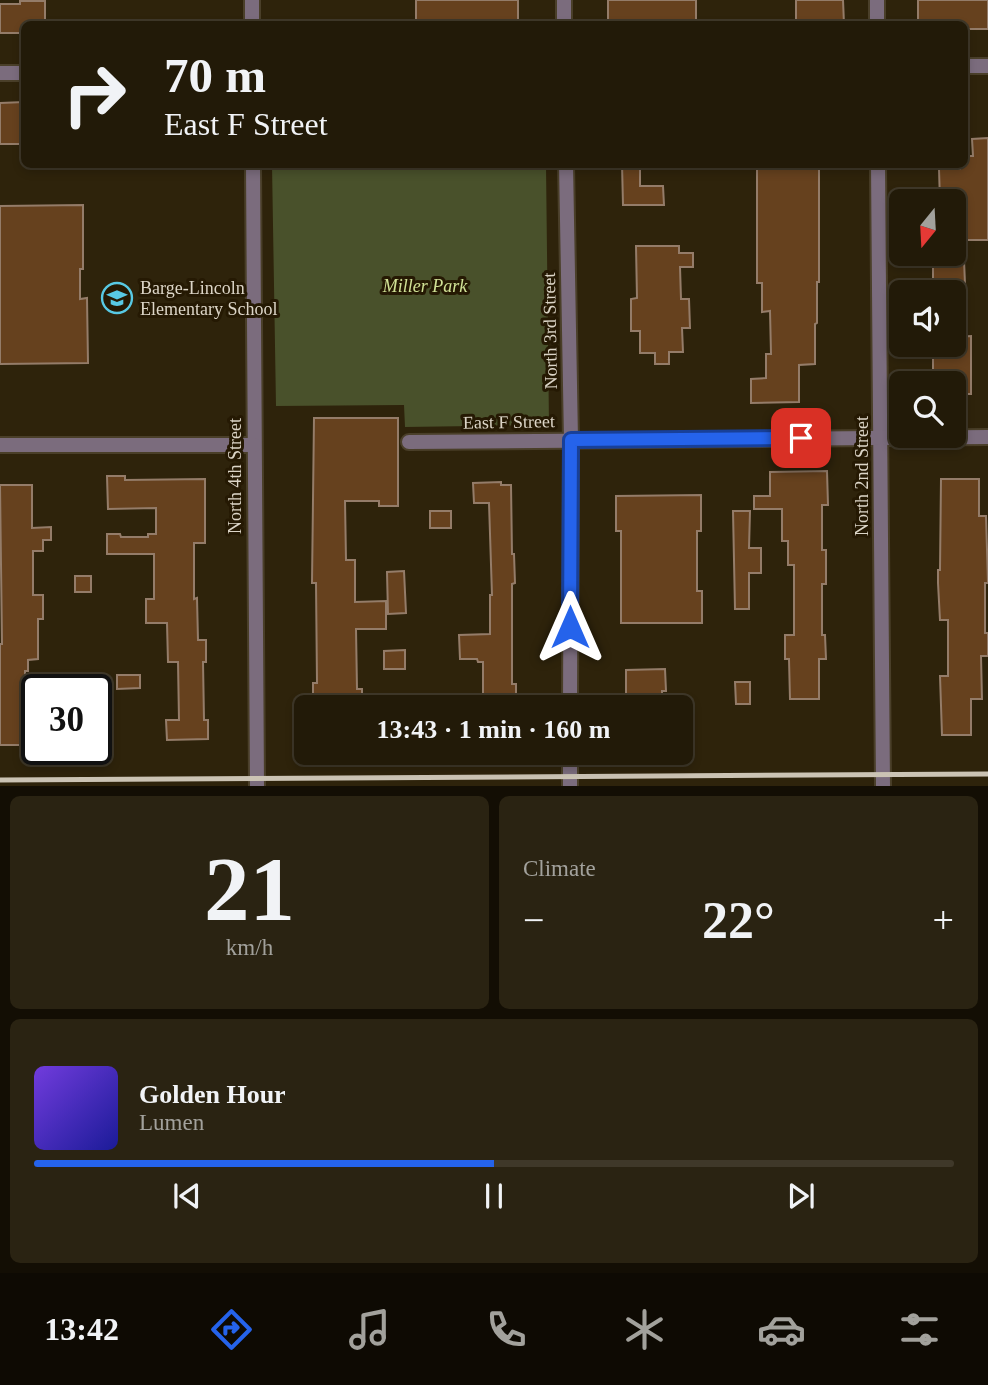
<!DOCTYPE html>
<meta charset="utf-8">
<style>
body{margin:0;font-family:"Times New Roman",serif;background:#2a2312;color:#f1f3f6;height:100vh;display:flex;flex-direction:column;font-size:26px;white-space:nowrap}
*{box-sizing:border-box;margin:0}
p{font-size:23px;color:#a2a19c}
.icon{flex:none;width:38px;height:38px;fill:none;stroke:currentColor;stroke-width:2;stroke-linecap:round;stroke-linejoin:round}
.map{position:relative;height:786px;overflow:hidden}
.panel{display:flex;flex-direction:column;gap:10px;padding:10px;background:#130e04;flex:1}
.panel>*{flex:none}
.guide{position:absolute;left:21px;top:21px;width:947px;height:147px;border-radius:10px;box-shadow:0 4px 10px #0003,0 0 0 2px #3f3829;background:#221a08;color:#f1f3f6;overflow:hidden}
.needle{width:46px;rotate:198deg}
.controls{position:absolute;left:889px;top:189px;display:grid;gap:14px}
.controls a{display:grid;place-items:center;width:77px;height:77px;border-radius:10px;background:#221a08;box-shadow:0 4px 10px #0003,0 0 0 2px #3f3829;font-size:35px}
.speed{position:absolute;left:21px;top:674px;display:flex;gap:14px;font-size:35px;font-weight:700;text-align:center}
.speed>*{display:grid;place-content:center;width:91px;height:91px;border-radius:50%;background:#221a08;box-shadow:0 4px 10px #0003,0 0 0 2px #3f3829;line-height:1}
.speed .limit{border:4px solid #111;border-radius:10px;background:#fff;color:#111}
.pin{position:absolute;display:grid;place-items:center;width:60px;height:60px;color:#fff;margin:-30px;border-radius:14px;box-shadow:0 4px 10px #0006}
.me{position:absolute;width:77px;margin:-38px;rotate:0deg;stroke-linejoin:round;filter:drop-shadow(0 0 5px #0008)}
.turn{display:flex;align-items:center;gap:24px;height:147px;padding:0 28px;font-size:32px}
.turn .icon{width:91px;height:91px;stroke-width:2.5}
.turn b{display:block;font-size:49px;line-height:60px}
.big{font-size:52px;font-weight:600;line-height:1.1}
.panel .card{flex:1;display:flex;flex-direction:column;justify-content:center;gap:10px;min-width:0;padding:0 24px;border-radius:10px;background:#2a2312}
.panel .dial{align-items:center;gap:0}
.dial b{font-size:91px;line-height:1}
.song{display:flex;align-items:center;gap:21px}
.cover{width:84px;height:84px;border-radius:10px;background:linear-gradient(135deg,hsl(260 70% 55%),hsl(240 70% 35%))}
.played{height:7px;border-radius:4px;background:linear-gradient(90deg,#2563eb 50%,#3f3829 50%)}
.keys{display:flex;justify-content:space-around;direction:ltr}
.heat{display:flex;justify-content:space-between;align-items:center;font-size:38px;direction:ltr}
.panel .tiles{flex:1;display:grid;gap:10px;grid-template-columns:1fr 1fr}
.card:last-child{grid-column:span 2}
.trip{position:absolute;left:294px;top:695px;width:399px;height:70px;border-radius:10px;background:#221a08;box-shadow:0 4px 10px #0003,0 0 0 2px #3f3829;font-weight:600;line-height:70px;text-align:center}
.tab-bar{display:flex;height:112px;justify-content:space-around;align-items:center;background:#0e0a03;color:#a2a19c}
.tab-bar .icon{width:49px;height:49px}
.tab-bar .current{color:#2563eb}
.tab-bar b{font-size:32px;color:#f1f3f6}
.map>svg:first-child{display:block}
.green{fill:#49512b}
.building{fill:#66411e;stroke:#947c69;stroke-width:2}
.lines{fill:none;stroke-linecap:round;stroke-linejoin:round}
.minor-casing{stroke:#4a3f29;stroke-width:18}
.minor{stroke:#7b6c7d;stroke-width:14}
.rail{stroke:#cbc3b4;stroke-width:5}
.route-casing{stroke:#184099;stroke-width:18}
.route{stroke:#2563eb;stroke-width:12}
.labels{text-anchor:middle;stroke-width:6;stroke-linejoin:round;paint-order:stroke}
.park-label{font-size:18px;font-style:italic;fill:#d0e195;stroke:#251903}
.poi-label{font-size:18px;fill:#dcd5c7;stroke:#251903;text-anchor:start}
.street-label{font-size:18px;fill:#dcd5c7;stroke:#251903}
</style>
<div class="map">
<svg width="988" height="787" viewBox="0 0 988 787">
<rect width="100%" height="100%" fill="#2e230b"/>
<!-- green -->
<polygon class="green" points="272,165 546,165 549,425 405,427 404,405 276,406"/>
<!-- building -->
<g class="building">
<rect x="416" y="0" width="102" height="24"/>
<rect x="608" y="0" width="88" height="24"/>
<polygon points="796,0 843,0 844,24 796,24"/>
<polygon points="918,0 988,0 988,29 964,29 964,24 918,24"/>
<polygon points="20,1 45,1 45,24 24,24 24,33 0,33 0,4 20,4"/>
<polygon points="24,102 24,144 0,144 0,103"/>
<polygon points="988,138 988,240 962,240 962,225 954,226 954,201 940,201 939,169 960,169 960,164 964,164 964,156 973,156 972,139"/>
<polygon points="622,164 640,164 640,186 663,186 664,205 623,205"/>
<polygon points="757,164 819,164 819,282 817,282 817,323 815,324 815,364 799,365 799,402 751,403 751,379 766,378 766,354 771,354 770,311 762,312 762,283 757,283"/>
<polygon points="83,205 83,269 80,269 80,299 87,298 88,363 0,364 0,206"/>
<polygon points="636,246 679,246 679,253 693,253 693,267 680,267 681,299 689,299 690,328 682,328 683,352 669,352 669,364 655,364 655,353 640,353 640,331 631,331 631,299 637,298"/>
<polygon points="933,260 964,260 965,284 933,285"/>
<polygon points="971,336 971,394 954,394 954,383 930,383 929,370 933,370 933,345 954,345 954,337"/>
<polygon points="314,418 398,418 398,506 379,506 379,501 345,501 346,560 355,560 355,602 386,601 386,629 356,629 357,689 362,689 362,705 313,705 313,683 317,683 316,583 312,583"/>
<polygon points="827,471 828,505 822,505 822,550 826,550 826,584 822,584 822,635 825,635 826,659 819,659 819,699 790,699 789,659 785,659 785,635 794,635 794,565 788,565 788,541 782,541 782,509 754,509 754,496 770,496 770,472"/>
<polygon points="107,476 125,476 125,480 205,479 205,543 194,543 194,599 197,598 198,640 206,640 206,662 203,662 204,720 208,720 208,739 167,740 166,720 179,720 178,662 168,662 167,623 146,623 146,599 154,599 154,554 107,554 107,534 120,534 121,537 148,537 148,534 156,534 156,508 108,509"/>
<polygon points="941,479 979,479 979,516 986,516 988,583 985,583 985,633 988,633 988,656 981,656 982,699 971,699 971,735 942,735 940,676 948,676 948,620 940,620 938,583 938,570 940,570"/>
<polygon points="501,482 501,485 511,485 512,554 514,554 515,583 512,584 512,684 516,684 516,704 483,704 483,662 478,662 477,659 460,659 459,635 490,634 490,595 492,595 489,503 474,503 473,483"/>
<polygon points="0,485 32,485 32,528 51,527 51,540 43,540 43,551 33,551 33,595 43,595 43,619 38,619 38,659 28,660 28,671 25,671 25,745 0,745 0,644 2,644"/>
<polygon points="701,495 701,531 697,531 697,591 702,591 702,623 621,623 621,531 616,531 616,496"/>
<rect x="430" y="511" width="21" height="17"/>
<polygon points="733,511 750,511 749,548 761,548 761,573 749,573 749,609 735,609"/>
<polygon points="404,571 406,613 388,614 387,572"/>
<rect x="75" y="576" width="16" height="16"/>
<polygon points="405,650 405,669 384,669 384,651"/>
<polygon points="665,669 666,691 662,691 662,707 626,707 626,670"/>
<polygon points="117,675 140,675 140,688 117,689"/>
<polygon points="735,682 750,682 750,704 736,704"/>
</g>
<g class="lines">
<!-- minor casing -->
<g class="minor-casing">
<g id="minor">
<polyline points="252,0 252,24"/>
<polyline points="564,0 564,24"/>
<polyline points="877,0 877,24"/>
<polyline points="964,66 988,66"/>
<polyline points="0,73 24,73"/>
<polyline points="253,164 257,787"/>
<polyline points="566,164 571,440 570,707"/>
<polyline points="878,164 883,787"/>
<polyline points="409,442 988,437"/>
<polyline points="0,445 254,445"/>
<polyline points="570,752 570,787"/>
</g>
</g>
<!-- minor -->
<use href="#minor" class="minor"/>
<!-- rail -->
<polyline class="rail" points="0,780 988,774"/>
</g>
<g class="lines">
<!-- route casing -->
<g class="route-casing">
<polyline id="route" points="570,627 571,440 801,438"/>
</g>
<!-- route -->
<use href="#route" class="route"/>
</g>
<!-- icons -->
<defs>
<g id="school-ring" transform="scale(1.575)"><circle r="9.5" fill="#251903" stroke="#58c9e4" stroke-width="1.5"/><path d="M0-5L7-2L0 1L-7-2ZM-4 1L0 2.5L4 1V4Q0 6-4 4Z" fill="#58c9e4"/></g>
</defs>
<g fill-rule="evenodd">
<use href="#school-ring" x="117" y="298"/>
</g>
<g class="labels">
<!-- park labels -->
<g class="park-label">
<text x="425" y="292">Miller Park</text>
</g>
<!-- poi labels -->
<g class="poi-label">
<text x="140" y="294">Barge-Lincoln<tspan x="140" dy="21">Elementary School</tspan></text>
</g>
<!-- street labels -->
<g class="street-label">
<text transform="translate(550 331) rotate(-91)" y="6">North 3rd Street</text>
<text transform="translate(509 422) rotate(-1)" y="6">East F Street</text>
<text transform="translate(235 476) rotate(-90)" y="6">North 4th Street</text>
<text transform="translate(862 476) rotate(-90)" y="6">North 2nd Street</text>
</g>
</g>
</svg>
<div class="controls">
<a><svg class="needle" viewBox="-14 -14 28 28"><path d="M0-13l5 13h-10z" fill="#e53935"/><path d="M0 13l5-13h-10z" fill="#a2a19c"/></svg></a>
<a><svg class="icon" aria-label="sound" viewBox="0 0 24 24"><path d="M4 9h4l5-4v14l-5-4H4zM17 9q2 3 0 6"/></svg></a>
<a><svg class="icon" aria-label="search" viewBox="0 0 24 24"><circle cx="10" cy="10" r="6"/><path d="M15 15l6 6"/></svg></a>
</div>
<div class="speed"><div class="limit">30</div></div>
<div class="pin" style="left:801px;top:438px;background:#d93025"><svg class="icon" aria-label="arrive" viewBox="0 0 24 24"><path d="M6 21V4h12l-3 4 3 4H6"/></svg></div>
<svg class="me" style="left:570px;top:627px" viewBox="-20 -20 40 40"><path d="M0-17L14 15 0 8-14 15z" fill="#2563eb" stroke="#fff" stroke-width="4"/></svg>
<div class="trip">13:43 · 1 min · 160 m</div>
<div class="guide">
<div class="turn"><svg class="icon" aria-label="right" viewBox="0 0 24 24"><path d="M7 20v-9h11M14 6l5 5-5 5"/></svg><div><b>70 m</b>East F Street</div></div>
</div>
</div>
<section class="panel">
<div class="tiles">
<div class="card dial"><b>21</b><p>km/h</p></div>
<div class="card"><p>Climate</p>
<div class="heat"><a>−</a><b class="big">22°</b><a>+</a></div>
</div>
<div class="card">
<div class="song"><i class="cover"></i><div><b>Golden Hour</b><p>Lumen</p></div></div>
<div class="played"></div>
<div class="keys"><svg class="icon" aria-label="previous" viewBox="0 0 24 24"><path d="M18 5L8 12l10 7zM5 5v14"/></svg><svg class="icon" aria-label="pause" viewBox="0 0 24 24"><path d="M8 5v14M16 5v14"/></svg><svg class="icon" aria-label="next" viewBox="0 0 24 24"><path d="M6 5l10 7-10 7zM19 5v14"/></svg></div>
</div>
</div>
</section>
<nav class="tab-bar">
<b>13:42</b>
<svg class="icon current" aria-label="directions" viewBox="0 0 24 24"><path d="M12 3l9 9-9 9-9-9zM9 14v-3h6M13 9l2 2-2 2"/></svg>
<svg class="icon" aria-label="music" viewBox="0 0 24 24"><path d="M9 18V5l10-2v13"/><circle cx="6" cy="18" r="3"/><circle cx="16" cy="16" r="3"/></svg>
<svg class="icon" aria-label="phone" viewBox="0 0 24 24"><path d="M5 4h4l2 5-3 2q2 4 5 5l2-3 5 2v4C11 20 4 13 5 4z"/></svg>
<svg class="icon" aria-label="climate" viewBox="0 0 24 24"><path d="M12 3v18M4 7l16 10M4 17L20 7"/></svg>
<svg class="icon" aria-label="car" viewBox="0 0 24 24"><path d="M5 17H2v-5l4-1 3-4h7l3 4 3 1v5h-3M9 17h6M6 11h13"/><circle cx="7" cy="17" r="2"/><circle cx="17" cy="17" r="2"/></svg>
<svg class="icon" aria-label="filters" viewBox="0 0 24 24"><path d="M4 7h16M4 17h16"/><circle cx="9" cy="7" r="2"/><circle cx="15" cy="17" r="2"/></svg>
</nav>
